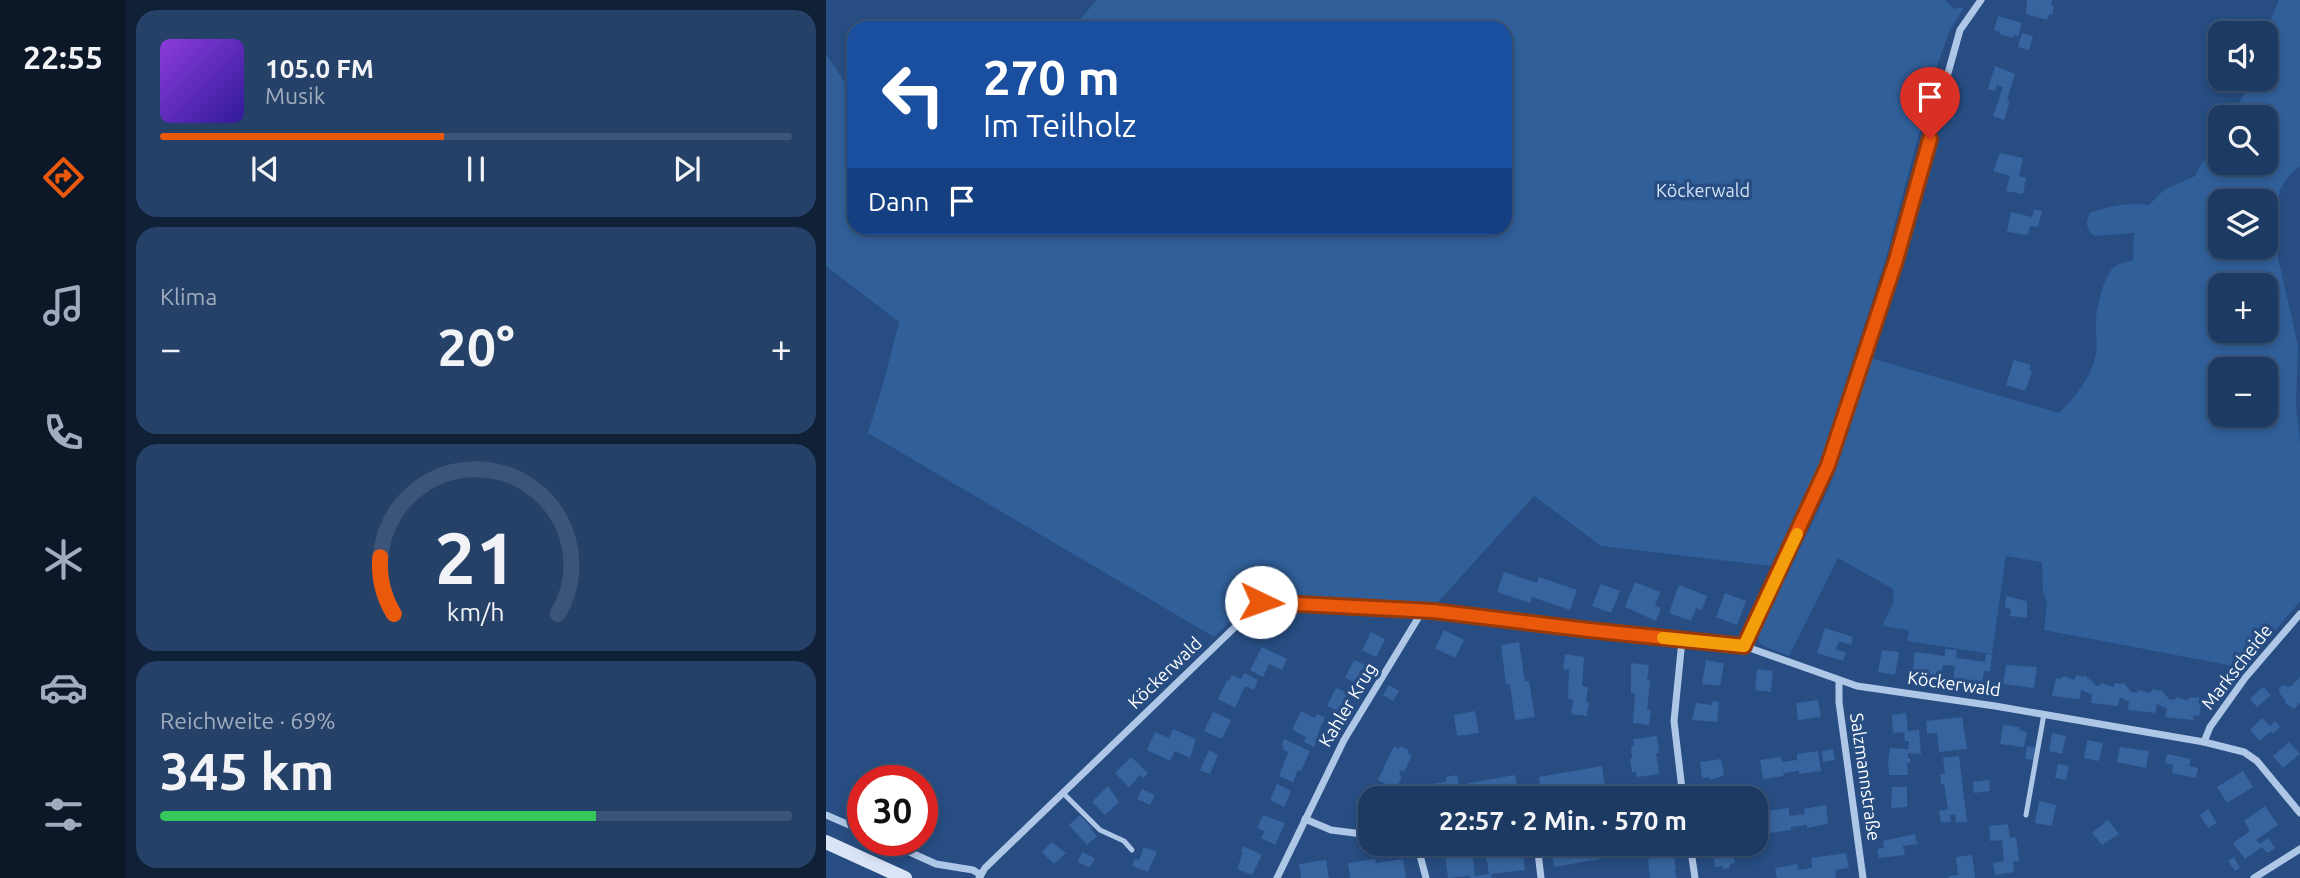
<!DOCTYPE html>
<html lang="de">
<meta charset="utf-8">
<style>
body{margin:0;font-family:Ubuntu,sans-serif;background:#254168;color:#f1f3f6;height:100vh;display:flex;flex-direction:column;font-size:26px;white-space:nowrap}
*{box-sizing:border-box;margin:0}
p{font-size:23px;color:#a0adbe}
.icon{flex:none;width:38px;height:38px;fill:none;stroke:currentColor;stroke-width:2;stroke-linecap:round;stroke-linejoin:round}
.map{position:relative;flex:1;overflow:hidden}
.details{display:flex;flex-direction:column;gap:10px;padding:10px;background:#102036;width:700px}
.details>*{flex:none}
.banner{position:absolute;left:21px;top:21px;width:665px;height:214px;border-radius:21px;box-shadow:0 4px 10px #0003,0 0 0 2px #3b5477;background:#1a4fa0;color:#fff;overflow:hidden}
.buttons{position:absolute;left:1382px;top:21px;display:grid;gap:14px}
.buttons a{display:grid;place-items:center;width:70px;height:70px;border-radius:14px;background:#1d3a62;box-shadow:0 4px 10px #0003,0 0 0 2px #3b5477;font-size:35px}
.speed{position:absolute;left:21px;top:765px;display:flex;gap:14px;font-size:35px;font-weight:700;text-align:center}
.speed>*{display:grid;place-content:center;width:91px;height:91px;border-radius:50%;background:#1d3a62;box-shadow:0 4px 10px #0003,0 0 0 2px #3b5477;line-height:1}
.speed .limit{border:10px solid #d22;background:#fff;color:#111}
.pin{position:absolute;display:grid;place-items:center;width:60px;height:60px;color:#fff;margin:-72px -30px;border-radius:50% 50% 50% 0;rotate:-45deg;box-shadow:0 0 7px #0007}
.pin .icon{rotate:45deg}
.me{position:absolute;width:77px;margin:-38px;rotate:93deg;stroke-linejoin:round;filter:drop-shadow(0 0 5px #0008)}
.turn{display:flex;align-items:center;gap:24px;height:147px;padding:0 21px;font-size:32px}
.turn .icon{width:91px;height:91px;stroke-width:2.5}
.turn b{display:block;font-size:49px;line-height:60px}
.then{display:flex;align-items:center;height:66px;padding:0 21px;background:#0003;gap:14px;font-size:26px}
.big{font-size:52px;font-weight:600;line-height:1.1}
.details .tile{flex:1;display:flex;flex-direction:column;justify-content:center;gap:10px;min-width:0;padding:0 24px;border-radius:21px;background:#254168}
.details .dial{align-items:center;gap:0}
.dial svg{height:182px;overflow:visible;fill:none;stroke:#3b5477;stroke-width:7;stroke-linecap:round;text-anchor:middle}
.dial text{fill:#f1f3f6;stroke:none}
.song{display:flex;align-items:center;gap:21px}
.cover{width:84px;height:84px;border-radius:10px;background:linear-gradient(135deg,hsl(270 70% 55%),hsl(250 70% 35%))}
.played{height:7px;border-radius:4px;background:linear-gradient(90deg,#ea580c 45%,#3b5477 45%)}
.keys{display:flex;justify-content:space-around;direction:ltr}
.heat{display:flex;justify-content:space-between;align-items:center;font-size:38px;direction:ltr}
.charge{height:10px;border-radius:5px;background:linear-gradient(90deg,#34c759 69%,#3b5477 0)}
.trip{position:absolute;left:532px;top:786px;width:410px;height:70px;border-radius:21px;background:#1d3a62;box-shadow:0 4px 10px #0003,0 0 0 2px #3b5477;font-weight:600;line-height:70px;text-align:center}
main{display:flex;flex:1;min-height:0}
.menu{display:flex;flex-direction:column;width:126px;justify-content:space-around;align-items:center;background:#0c1727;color:#a0adbe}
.menu .icon{width:49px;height:49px}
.menu .active{color:#ea580c}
.menu b{font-size:32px;color:#f1f3f6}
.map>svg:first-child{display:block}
.green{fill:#315f99;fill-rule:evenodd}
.building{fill:#37649e}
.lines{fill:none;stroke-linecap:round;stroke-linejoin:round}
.service{stroke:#afc7e6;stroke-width:5}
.minor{stroke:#afc7e6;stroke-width:7}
.secondary{stroke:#d9e5f6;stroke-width:14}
.route-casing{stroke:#983908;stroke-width:18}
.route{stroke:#ea580c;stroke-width:12}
.slow{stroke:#f59e0b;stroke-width:12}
.labels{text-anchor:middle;stroke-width:7;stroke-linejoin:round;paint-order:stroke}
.park-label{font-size:18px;fill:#d2e2f5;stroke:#274d82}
.street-label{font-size:18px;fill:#fff;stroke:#274d82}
</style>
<main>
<nav class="menu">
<b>22:55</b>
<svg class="icon active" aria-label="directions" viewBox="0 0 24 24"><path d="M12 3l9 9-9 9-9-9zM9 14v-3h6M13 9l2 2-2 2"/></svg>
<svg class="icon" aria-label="music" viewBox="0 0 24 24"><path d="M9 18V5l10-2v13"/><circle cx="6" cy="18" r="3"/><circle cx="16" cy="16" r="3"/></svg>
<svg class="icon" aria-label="phone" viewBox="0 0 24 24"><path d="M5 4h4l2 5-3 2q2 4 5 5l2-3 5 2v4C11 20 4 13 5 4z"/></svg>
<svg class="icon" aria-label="climate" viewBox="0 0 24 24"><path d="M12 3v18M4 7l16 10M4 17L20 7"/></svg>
<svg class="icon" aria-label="car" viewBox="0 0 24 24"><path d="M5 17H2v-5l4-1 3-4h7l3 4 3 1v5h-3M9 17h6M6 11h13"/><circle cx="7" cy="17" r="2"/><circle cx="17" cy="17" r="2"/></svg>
<svg class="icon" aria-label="filters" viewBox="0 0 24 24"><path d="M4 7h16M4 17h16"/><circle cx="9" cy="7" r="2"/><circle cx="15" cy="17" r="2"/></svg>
</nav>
<section class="details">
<div class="tile">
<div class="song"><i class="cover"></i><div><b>105.0 FM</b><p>Musik</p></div></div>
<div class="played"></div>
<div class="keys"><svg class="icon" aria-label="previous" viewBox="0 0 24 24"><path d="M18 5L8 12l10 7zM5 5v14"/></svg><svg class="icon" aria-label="pause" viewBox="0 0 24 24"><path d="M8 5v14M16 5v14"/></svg><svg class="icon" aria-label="next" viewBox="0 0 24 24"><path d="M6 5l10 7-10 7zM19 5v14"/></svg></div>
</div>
<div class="tile"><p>Klima</p>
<div class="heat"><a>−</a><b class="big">20°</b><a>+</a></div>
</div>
<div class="tile dial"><svg viewBox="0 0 100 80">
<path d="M14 69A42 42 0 1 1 86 69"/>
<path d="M14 69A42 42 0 0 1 8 44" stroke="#ea580c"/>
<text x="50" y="56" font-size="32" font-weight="700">21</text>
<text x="50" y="72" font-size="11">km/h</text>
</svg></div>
<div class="tile"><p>Reichweite · 69%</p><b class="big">345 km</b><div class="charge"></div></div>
</section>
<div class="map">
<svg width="1474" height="878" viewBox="0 0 1474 878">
<rect width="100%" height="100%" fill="#274d82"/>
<!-- green -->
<g class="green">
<polygon points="271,0 1119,0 1128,9 1138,7 1123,32 1111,66 1059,261 993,465 945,566 775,546 708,496 604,611 427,599 388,637 42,433 57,384 73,322 0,266 0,54 28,96 28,228 679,228 679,28 246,28"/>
<path d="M 1453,0 L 1474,0 L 1474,166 L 1463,176 L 1454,189 L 1450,224 L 1451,253 L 1472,346 L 1470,405 L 1474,443 L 1474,601 L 1418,668 L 1218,630 L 1221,601 L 1217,593 L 1216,562 L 1180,556 L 1166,654 L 1081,641 L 1083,630 L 1056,626 L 1068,601 L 1067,589 L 1012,558 L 963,656 L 937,646 L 933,643 L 932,635 L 1004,486 L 1045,358 L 1233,413 C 1250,397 1266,376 1270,353 C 1272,342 1269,331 1270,320 C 1271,306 1278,272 1291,265 C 1295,263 1302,262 1307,260 L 1308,233 L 1270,236 L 1264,233 C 1260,225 1260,221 1264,213 C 1284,206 1303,202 1323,205 L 1338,190 L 1369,176 L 1376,162 L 1386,155 L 1395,139 L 1395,163 L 1440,163 L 1440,117 L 1405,117 L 1427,79 L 1440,79 L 1439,33 ZM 1395,201 L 1440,201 L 1440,247 L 1395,247 ZM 1395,285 L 1440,285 L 1440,331 L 1395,331 ZM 1395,369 L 1440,369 L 1440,415 L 1395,415 Z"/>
</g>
<!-- building -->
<g class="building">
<polygon points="1201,0 1226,0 1225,6 1228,6 1226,15 1223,14 1221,20 1200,14"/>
<polygon points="1172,16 1196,23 1192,37 1188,35 1187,38 1173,34 1174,32 1168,30"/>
<polygon points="1196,33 1207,36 1203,50 1192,47"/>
<polygon points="1169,66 1189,74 1181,100 1184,101 1178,120 1167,116 1177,87 1171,85 1169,91 1162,89"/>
<polygon points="1174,153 1197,158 1193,176 1200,178 1197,194 1180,191 1184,176 1167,171"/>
<polygon points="1208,209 1216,211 1212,227 1204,226 1202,235 1181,232 1185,212 1206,217"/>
<polygon points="1188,360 1205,365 1203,370 1206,371 1199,391 1180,385"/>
<polygon points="678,572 711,583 713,577 751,590 744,610 706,597 704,603 671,592"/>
<polygon points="809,582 834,592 829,606 835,608 830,621 799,607"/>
<polygon points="775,584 794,591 785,613 766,606"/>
<polygon points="853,585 881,596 876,610 870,608 865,621 843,613"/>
<polygon points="899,593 920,601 911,625 890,617"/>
<polygon points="1180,596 1201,601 1201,618 1184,616 1185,609 1179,608"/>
<polygon points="999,628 1027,637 1025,645 1013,641 1010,650 1020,652 1017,661 991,653"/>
<polygon points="618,630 638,640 629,658 609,648"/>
<polygon points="545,632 559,639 550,657 536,650"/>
<polygon points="693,642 699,682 703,681 709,717 689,720 684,684 680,685 675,645"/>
<polygon points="436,647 461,659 456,670 443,664 437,677 424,670"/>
<polygon points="1119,649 1131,650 1130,658 1159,662 1160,654 1166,655 1164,671 1158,671 1156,686 1127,682 1129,666 1117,665 1115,680 1086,676 1089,652 1119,656"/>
<polygon points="1056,650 1073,652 1069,675 1052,672"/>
<polygon points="739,654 758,657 756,686 762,687 760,702 763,702 761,716 745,714 747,700 742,699 743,670 737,669"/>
<polygon points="528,660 542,666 534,685 519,678"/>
<polygon points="880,660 898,663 894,686 876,684"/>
<polygon points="805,663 823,665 821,680 824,680 821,710 825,710 823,725 807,723 809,693 805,693"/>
<polygon points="1180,665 1211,667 1208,688 1177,684"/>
<polygon points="931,669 947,671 945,692 929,690"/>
<polygon points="418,673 432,680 428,690 419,686 409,708 392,699 401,680 403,681 406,675 415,679"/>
<polygon points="1251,675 1258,677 1258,675 1268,683 1268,685 1273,686 1276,683 1287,687 1289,683 1296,684 1297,682 1305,692 1310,693 1313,690 1324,693 1327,689 1333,691 1334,689 1343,699 1348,700 1351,697 1361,701 1364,697 1371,698 1371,696 1376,700 1373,716 1368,715 1367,720 1339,717 1341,709 1331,704 1329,713 1302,710 1303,702 1294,697 1292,706 1265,703 1266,695 1255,690 1254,699 1226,696 1230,678 1234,679 1238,676 1248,680"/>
<polygon points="1474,677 1474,703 1468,709 1459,703 1459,700 1454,694 1453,689 1456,685 1464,687"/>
<polygon points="563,685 573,691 567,701 557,695"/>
<polygon points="1437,687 1445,695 1431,707 1424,699"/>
<polygon points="510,688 525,694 516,713 501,706"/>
<polygon points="992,700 995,717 972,720 970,703"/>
<polygon points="886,701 893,702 891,722 866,720 870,703 886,705"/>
<polygon points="475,711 489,718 491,714 499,717 491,735 493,736 488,747 478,742 480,737 466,730"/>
<polygon points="649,711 653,733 631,736 628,715"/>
<polygon points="387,712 405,720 396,739 378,731"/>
<polygon points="1080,713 1082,731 1093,730 1095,754 1082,753 1082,758 1084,758 1084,763 1081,763 1082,775 1063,775 1062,763 1064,748 1082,749 1083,741 1079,741 1078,732 1067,733 1066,715"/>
<polygon points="1136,717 1141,749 1113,752 1111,733 1101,734 1100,721"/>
<polygon points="1436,718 1444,726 1449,721 1454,727 1446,734 1445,731 1434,741 1424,730"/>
<polygon points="1177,725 1193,727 1193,730 1201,732 1198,747 1174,744"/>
<polygon points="347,729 370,739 364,758 349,751 344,761 321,750 329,732 343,738"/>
<polygon points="1226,733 1240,736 1236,754 1223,751"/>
<polygon points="831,736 833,753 830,753 833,774 811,777 810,772 806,772 804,759 806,758 805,747 808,746 807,739"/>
<polygon points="458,739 484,751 475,771 472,770 467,782 453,776 462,752 458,750 456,745"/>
<polygon points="1261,740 1277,743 1273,761 1258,758"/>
<polygon points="1463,742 1474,754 1457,768 1447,756"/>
<polygon points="568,746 573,749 574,746 583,750 582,753 586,755 578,772 575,770 573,775 576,777 570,789 552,780"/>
<polygon points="1201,746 1209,748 1207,760 1199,759"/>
<polygon points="1294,747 1323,751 1320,768 1291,762"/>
<polygon points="1007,749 1009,760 997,762 996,751"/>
<polygon points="383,750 392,755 384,774 374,770"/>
<polygon points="992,751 995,771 973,774 973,771 957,773 958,776 937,779 934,760 955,757 956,762 971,760 971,754"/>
<polygon points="1341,754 1365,759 1363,766 1372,768 1370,778 1346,773 1347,765 1339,763"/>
<polygon points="1133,756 1141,822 1130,822 1129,814 1124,815 1125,822 1115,822 1113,811 1122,809 1118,784 1115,784 1114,774 1119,774 1117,758"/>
<polygon points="305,757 322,773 317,778 314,775 303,787 289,773"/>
<polygon points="895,759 898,775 884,780 883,777 876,778 874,762"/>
<polygon points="1232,764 1243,766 1240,780 1229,778"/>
<polygon points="776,766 779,787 716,798 713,777"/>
<polygon points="1417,771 1427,787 1401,803 1391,787"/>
<polygon points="631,775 635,798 602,798 600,785 620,782 620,777"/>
<polygon points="689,775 693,798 645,798 643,783"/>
<polygon points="1163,780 1164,791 1148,793 1147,782"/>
<polygon points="451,784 465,791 458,807 444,800"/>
<polygon points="282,786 293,802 279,815 266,802"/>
<polygon points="913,787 915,798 892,798 890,790"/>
<polygon points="1066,787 1081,787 1081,807 1065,808"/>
<polygon points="316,789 329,795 324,805 311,799"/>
<polygon points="536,801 544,805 544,820 530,814"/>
<polygon points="1213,801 1230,805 1226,826 1209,823"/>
<polygon points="1000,805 1002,824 981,828 981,825 965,827 965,830 944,833 941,811 963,808 963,816 979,814 978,809"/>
<polygon points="1439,806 1452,825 1430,840 1434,844 1442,838 1449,848 1441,853 1436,847 1419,859 1407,843 1424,831 1418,821"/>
<polygon points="1382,809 1391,823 1382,828 1374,815"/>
<polygon points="254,815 266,828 265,829 271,836 261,845 243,825"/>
<polygon points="437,815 459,823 449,845 435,838 439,831 431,828"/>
<polygon points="1282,820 1293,834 1276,845 1266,833"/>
<polygon points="1182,824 1184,838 1190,837 1193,861 1187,862 1188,872 1169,875 1167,863 1178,861 1176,840 1164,841 1163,826"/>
<polygon points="1089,834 1091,844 1077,846 1079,855 1053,858 1051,849 1058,848 1057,841"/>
<polygon points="226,842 240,853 228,864 216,852"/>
<polygon points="696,844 699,870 665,874 666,878 643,878 644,876 622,878 619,854 646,850 649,876 663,874 659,849"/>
<polygon points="740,844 789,844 791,856 728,867 725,846"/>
<polygon points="417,846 436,855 426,875 411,869 417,853 415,852"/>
<polygon points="318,847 331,852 322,872 306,866 309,859 313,860"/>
<polygon points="907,848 909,863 904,864 904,868 897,869 897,866 889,867 887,851"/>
<polygon points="256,852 269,858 264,868 252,862"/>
<polygon points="1020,853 1023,868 1009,870 1010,878 951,878 949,868 971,864 972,870 986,868 985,858"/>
<polygon points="848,855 850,869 848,870 851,878 824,878 822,859"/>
<polygon points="1146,855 1149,878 1123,878 1123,876 1132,875 1130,857"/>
<polygon points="1408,857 1414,868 1409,871 1402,861"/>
<polygon points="549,859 550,863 577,859 580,878 524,878 522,863"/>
<polygon points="500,860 503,878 475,878 473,864"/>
</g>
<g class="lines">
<!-- service -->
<g class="service">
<polyline points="237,793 274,830 298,841 306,850"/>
<polyline points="1200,815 1218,714"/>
</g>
<!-- minor -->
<g class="minor">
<polyline points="856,640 848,721 857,798"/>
<polyline points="918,646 1002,465 1070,260 1134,30 1155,0"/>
<polyline points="1013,681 1013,702 1037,878"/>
<polyline points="1378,742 1384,727 1419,678 1474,614"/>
<polyline points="829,798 856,794"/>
<polyline points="0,815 37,831"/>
<polyline points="479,819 505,830 544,835"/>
<polyline points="57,840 110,864 147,870 155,875"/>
<polyline points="591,844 600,878"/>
<polyline points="711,844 715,878"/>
<polyline points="864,844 869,878"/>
<polyline points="153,878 159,868 435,602 607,611 763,630 918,646 1031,686 1169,706 1378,742 1418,752 1431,761 1474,813"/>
<polyline points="451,878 518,740 597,610"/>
<polyline points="1428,878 1474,849"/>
</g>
<!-- secondary -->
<polyline class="secondary" points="0,842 79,878"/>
</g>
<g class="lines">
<!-- route casing -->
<g class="route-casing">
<polyline id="route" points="435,602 607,611 763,630 918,646 1002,465 1070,260 1104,139"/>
</g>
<!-- route -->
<use href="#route" class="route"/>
<!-- slow -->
<polyline class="slow" points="837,638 918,646 971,534"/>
</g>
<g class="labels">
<!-- park labels -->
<g class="park-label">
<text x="877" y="197">Köckerwald</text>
</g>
<!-- street labels -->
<g class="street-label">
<text transform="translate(1411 667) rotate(-52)" y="6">Markscheide</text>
<text transform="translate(339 673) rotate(-44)" y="6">Köckerwald</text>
<text transform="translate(1128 684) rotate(8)" y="6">Köckerwald</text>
<text transform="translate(522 705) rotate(-59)" y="6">Kahler Krug</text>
<text transform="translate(1039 777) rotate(82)" y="6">Salzmannstraße</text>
</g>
</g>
</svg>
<div class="buttons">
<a><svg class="icon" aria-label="sound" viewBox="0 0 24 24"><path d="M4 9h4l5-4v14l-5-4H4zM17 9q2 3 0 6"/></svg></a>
<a><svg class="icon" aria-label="search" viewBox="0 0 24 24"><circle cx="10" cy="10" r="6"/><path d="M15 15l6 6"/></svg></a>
<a><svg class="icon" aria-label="layers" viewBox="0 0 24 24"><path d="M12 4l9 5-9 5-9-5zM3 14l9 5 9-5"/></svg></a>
<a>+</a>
<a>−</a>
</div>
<div class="speed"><div class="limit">30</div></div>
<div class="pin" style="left:1104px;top:139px;background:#d93025"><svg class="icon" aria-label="arrive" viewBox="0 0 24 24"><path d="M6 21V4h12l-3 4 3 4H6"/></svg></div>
<svg class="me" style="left:435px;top:602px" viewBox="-20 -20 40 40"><circle r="19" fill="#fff"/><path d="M0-13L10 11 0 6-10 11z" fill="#ea580c"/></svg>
<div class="trip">22:57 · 2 Min. · 570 m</div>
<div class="banner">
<div class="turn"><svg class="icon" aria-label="left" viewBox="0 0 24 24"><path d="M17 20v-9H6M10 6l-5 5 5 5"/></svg><div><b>270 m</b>Im Teilholz</div></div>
<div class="then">Dann<svg class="icon" aria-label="arrive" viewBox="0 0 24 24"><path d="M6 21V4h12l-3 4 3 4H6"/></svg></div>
</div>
</div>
</main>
